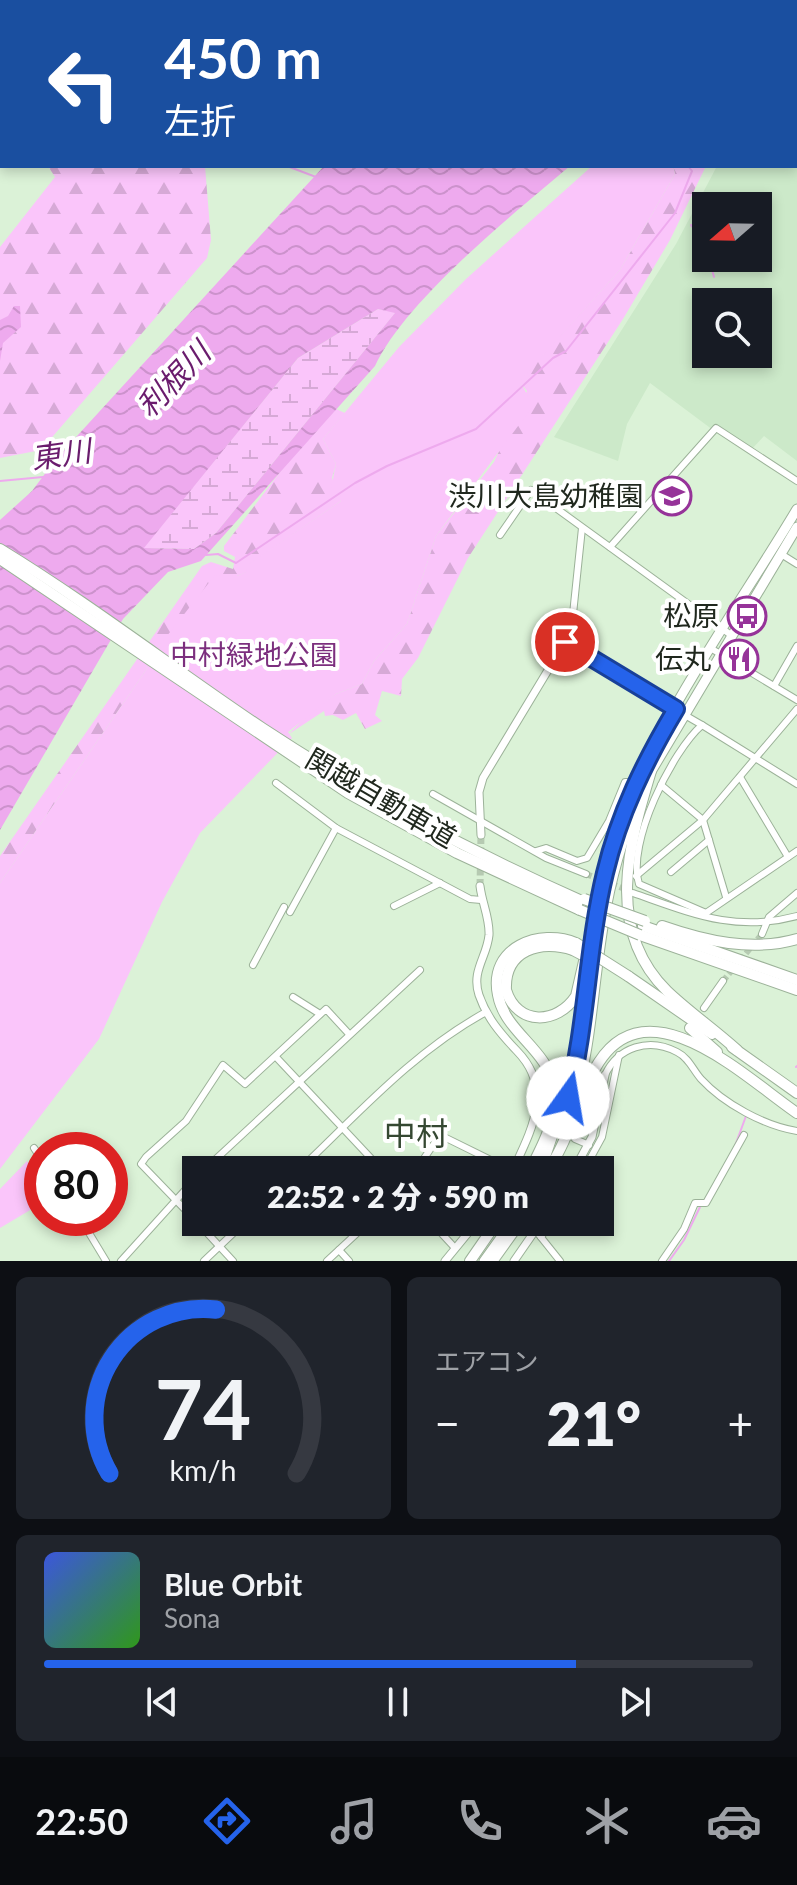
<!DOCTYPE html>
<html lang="ja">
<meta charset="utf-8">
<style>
body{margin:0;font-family:Lato,"Noto Sans JP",sans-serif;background:#20242c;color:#f1f3f6;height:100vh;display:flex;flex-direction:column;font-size:30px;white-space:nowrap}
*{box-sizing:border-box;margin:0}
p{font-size:26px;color:#9ea1a6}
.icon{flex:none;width:44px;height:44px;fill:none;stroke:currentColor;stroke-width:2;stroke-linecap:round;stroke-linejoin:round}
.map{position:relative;height:1261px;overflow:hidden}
.side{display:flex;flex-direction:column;gap:16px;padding:16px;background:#0d0f14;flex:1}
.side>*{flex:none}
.banner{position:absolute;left:0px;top:0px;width:798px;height:168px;box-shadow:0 4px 12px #0003;background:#1a4fa0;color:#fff;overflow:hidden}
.needle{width:52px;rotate:250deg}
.buttons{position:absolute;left:692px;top:192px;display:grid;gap:16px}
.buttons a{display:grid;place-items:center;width:80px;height:80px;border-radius:0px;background:#171b24;box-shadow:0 4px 12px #0003;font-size:40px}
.speed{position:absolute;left:24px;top:1132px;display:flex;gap:16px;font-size:40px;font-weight:700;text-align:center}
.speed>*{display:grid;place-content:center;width:104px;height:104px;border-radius:50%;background:#171b24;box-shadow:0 4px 12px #0003;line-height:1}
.speed .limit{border:12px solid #d22;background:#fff;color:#111}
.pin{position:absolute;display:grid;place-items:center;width:68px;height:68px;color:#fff;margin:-34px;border:4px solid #fff;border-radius:50%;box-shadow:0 2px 8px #0007}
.me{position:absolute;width:88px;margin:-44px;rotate:13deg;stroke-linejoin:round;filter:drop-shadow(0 0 6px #0008)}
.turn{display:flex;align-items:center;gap:28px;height:168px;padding:0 32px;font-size:36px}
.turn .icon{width:104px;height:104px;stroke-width:2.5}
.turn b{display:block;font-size:56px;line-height:68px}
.big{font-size:60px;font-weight:800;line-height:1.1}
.side .card{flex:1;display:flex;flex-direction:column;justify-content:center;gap:12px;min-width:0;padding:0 28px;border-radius:12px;background:#20242c}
.side .dial{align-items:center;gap:0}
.dial svg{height:208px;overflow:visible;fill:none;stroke:#363941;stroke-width:7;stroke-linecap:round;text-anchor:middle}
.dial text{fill:#f1f3f6;stroke:none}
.song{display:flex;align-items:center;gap:24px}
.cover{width:96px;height:96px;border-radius:12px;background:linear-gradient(135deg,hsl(230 70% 55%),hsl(110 70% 35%))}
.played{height:8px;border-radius:4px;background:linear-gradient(90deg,#2563eb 75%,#363941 75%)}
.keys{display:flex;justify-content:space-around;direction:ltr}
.heat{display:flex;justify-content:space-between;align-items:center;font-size:44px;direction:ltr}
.side .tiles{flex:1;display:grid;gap:16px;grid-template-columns:1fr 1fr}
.card:last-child{grid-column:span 2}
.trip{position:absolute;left:182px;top:1156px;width:432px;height:80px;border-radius:0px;background:#171b24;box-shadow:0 4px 12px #0003;font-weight:800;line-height:80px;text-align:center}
.menu{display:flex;height:128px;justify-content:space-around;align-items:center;background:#090b0e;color:#9ea1a6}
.menu .icon{width:56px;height:56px}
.menu .selected{color:#2563eb}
.menu b{font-size:36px;color:#f1f3f6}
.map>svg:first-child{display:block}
.built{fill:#cce9c9;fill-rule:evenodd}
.forest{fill:url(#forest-firs)}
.wetland{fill:url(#wetland-marsh)}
.park{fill:#fac5fa}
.water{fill:url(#water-waves);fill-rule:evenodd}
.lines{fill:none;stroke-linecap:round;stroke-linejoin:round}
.stream{stroke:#eae;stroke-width:2}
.minor-tunnel{stroke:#b6cab2;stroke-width:6;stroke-dasharray:6 3;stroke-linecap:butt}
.tertiary-tunnel{stroke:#b6cab2;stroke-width:7;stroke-dasharray:7 3.5;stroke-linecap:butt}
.minor-casing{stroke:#9cb299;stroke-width:8}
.tertiary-casing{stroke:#9cb299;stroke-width:9}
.primary-casing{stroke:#9cb299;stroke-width:11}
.trunk-casing{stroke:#9cb299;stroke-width:11}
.motorway-casing{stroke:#9cb299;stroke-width:12}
.minor{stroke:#fff;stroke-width:6}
.tertiary{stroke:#fff;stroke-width:7}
.primary{stroke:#fff;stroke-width:9}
.trunk{stroke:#fff;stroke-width:9}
.motorway{stroke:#fff;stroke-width:10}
.motorway-bridge-casing{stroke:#9cb299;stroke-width:12;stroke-linecap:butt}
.motorway-bridge{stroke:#fff;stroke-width:10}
.route-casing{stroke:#184099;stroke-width:20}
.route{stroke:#2563eb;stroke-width:14}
.labels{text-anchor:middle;stroke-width:8;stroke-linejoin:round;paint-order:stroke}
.poi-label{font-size:28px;fill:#20281e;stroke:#fff;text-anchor:end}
.park-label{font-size:28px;fill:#7c2f7e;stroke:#fff}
.street-label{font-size:28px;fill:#20281e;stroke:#fff}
.water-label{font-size:30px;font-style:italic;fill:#6a1c6d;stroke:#fff}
.quarter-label{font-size:32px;fill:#354832;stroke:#fff}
</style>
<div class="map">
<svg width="797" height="1261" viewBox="0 0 797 1261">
<defs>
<pattern id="forest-firs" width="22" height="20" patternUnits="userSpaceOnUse" patternTransform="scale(2)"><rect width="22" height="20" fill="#fac5fa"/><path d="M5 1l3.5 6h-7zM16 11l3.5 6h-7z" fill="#d6a9d6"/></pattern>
<pattern id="wetland-marsh" width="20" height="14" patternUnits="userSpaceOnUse" patternTransform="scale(2)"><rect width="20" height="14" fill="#fac5fa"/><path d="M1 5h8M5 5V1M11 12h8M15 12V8" fill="none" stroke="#d6a9d6"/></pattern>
<pattern id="water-waves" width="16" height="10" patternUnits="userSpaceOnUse" patternTransform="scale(2)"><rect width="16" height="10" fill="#eae"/><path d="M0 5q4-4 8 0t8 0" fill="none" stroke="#cc92cc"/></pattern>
</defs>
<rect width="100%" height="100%" fill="#dbf2d7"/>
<!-- built -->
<g class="built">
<polygon points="154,0 320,0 318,2"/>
<path d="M 797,24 L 797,461 L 764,436 L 751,450 L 713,430 L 650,383 L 627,424 L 618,461 L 554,437 L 676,244 L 717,166 L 796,166 ZM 706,206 L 758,206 L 758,258 L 706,258 ZM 706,302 L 758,302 L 758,354 L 706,354 Z"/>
</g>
<!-- forest -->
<g class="forest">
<polygon points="48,166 205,166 211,240 207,258 41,450 0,458 0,247 55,177"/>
<polygon points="673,166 706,166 670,240 623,319 468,558 418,658 402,679 401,696 382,691 375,715 382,721 365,729 356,713 343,720 333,715 325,716 324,711 289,734 310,712 336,694 362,684 374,661 407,624 436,536 494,462 527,391 519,381 620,270 675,174"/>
<polygon points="336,409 345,413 323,439 336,464 332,478 341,501 250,564 247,572 237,576 159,646 144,673 0,883 0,856 202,566 211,562 233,569 235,557 224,551 224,546 293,455"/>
</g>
<!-- wetland -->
<polygon class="wetland" points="378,309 396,312 216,533 194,549 143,548 298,358"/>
<!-- park -->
<g class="park">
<polygon points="320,0 486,0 318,2"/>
<polygon points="592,166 673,166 675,174 620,270 520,381 533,406 436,536 407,624 374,661 362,684 336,694 288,732 292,738 200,833 162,902 99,1039 0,1169 0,883 144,673 159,646 215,575 237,576 246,572 249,564 341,501 331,488 336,464 323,439 399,347 466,279"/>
<polygon points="27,1161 31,1168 42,1166 42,1203 0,1228 0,1189"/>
</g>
<!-- water -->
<g class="water">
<polygon points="513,0 731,0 510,2"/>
<path d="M 324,166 L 570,166 C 513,214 405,301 375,366 L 201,561 L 168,572 L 123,619 L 0,830 L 0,520 L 32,491 L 56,459 ZM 378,309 L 395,313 L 216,533 L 194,549 L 144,548 L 298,358 Z"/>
<polygon points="14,306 20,306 21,327 3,343 0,361 0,320 8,316"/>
</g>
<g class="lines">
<!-- stream -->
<g class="stream">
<polyline points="768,0 769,2"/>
<polyline points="0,42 2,42"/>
<polyline points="287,166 316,177"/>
<polyline points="691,225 702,238 706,249"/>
<polyline points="709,258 714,277"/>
<polyline points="0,481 43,477"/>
<polyline points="206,555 218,554 236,563 355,483 387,466 476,429 553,358 566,351 675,213 692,171 688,166"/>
<polyline points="796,1067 797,1066"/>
<polyline points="735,1146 746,1116"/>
<polyline points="669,1261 684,1240 700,1207"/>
</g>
<!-- minor-tunnel -->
<g class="minor-tunnel">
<polyline points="586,874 630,891"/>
<polyline points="723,981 762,934"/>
</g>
<!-- tertiary-tunnel -->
<polyline class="tertiary-tunnel" points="480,886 481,835"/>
<!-- minor casing -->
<g class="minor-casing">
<g id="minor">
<polyline points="500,535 531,490 731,635"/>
<polyline points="610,547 716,428 797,481"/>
<polyline points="781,554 797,564"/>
<polyline points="565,642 573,614 582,528"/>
<polyline points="712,649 797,700"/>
<polyline points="774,686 797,646"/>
<path d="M 683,714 L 702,725 C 672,751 626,844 639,884 L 706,913"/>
<polyline points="702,725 797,784"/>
<polyline points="740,777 788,857"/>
<polyline points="276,783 336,828 470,899 481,900"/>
<polyline points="661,785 703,820 726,897"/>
<polyline points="433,794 546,858 586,874"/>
<polyline points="536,851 546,848 577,861 587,858 609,821 625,782 636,782"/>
<polyline points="671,872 709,840"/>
<polyline points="636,876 703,820 797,709"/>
<path d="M 633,893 C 691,913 735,933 797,916"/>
<polyline points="394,906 440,883"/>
<polyline points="290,912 336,828"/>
<polyline points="706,913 797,851"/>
<polyline points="762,934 769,917 797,893"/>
<polyline points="253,965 284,907"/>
<polyline points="293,997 320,1014"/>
<polyline points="704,1008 723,981"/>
<polyline points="276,1057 382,1170"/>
<path d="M 605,1075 C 618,1047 649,1037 677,1052 C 689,1058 693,1070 701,1079 C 724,1104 765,1126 797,1131"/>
<polyline points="575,1139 589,1145"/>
<polyline points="34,1148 42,1160"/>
<polyline points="204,1170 420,970"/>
<path d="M 299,1170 C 359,1113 413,1052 486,1012"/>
<polyline points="416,1170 440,1135 511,1170"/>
<polyline points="584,1170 602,1137 619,1055"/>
<polyline points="80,1218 106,1261"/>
<polyline points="196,1221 141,1164 146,1157 186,1121 223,1065 245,1084 326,1009 349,1034"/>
<polyline points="197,1222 233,1261"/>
<polyline points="431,1222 455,1248"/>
<polyline points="536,1231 560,1261"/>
<polyline points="541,1237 551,1222"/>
<polyline points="339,1250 349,1261"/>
<polyline points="121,1261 196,1178"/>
<polyline points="204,1261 245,1222"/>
<polyline points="327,1261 369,1222"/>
<polyline points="662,1261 684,1229 695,1203 706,1203 744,1135"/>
</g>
</g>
<!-- tertiary casing -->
<g class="tertiary-casing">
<g id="tertiary">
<polyline points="481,835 479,792 483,778 565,642 683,714"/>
<path d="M 480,886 C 482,903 490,919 489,935 C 487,957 471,971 479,995 C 487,1018 500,1033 517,1051 C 554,1089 532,1129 513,1170"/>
<polyline points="574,1170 592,1137 605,1075"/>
<polyline points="445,1261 477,1222"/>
<polyline points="514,1261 541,1222"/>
</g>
</g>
<!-- primary casing -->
<g class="primary-casing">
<g id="primary">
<polyline points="0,75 2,78"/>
<polyline points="0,110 2,107"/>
</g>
</g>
<!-- trunk casing -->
<g class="trunk-casing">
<g id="trunk">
<polyline points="649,775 797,527"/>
<path d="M 604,876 C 632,750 731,620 797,509"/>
<path d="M 573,1108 C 592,1047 593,984 604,921 C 611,876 624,834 641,792"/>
<polyline points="541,1170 574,1073 592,954"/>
<polyline points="484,1261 512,1222"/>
<polyline points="493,1261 521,1222"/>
</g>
</g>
<!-- motorway casing -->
<g class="motorway-casing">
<g id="motorway">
<path d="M 0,549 C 90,604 174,669 262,728 C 365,796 471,852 584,902"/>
<polyline points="0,559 348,793 457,853 580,910"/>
<path d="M 651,771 C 629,844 604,929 667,991 C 689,1012 715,1030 737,1050"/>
<polyline points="643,926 797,980"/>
<path d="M 662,926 C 705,941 752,952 797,939"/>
<polyline points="640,935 797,990"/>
<path d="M 573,950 C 541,939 504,950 506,990 C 517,1026 557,1025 576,996 L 605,870"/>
<polyline points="628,976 712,1034"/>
<polyline points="690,1028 717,1052"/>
<polyline points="732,1047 797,1093"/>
<path d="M 553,1162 C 573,1130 579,1093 599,1062 C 650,983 748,1080 797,1113"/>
<path d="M 530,1170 C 543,1145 558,1117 554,1088 C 548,1049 505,1033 498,995 C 488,947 540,928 576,943"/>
<polyline points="470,1261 497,1222"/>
</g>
</g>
<!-- minor -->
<use href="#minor" class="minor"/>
<!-- tertiary -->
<use href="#tertiary" class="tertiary"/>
<!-- primary -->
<use href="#primary" class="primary"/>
<!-- trunk -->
<use href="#trunk" class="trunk"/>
<!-- motorway -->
<use href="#motorway" class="motorway"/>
<!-- motorway-bridge casing -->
<g class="motorway-bridge-casing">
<g id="motorway-bridge">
<polyline points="584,899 645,921"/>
<polyline points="580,910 640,935"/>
<polyline points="576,943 628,976"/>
<polyline points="573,950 592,960"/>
</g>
</g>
<!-- motorway-bridge -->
<use href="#motorway-bridge" class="motorway-bridge"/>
</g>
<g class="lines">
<!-- route casing -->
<g class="route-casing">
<path id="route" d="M 565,642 L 676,709 C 645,761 619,814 605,873 C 587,947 587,1024 568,1098"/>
</g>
<!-- route -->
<use href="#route" class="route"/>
</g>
<!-- icons -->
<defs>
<g id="school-ring" transform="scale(2)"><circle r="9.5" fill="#fff" stroke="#963399" stroke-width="1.5"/><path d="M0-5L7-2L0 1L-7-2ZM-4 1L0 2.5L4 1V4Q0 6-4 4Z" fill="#963399"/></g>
<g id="bus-ring" transform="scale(2)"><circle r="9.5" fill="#fff" stroke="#963399" stroke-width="1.5"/><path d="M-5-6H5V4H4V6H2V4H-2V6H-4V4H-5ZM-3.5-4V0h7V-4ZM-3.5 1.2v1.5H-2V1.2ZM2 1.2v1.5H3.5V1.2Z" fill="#963399"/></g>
<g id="restaurant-ring" transform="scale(2)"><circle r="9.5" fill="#fff" stroke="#963399" stroke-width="1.5"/><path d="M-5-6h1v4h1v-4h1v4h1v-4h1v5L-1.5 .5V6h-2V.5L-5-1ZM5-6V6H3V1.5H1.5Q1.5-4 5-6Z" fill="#963399"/></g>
</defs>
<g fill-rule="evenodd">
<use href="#school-ring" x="672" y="496"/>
<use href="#bus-ring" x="747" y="616"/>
<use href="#restaurant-ring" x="739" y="659"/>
</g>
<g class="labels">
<!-- poi labels -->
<g class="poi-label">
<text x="644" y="506">渋川大島幼稚園</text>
<text x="719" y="626">松原</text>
<text x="711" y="669">伝丸</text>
</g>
<!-- park labels -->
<g class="park-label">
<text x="254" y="665">中村緑地公園</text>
</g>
<!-- street labels -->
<g class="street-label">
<text transform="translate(381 798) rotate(30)" y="10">関越自動車道</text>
</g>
<!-- water labels -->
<g class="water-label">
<text transform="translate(174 380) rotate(-46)" y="10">利根川</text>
<text transform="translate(61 455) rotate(-8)" y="10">東川</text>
</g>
<!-- quarter labels -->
<g class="quarter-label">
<text x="416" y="1145">中村</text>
</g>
</g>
</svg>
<div class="buttons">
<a><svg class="needle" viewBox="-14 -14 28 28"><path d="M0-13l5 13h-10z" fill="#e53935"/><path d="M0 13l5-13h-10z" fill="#9ea1a6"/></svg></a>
<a><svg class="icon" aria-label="search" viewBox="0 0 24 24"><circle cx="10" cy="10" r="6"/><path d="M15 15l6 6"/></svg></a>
</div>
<div class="speed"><div class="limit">80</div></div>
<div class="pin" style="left:565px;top:642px;background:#d93025"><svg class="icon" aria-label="arrive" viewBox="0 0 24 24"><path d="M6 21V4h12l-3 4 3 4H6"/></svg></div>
<svg class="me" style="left:568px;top:1098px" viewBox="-20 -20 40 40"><circle r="19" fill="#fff"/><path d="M0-13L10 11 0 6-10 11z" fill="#2563eb"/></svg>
<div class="trip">22:52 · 2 分 · 590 m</div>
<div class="banner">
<div class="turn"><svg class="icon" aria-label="left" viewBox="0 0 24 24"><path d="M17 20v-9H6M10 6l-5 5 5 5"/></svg><div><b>450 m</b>左折</div></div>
</div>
</div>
<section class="side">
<div class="tiles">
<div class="card dial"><svg viewBox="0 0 100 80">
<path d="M14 69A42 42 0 1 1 86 69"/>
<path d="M14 69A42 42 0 0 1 55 6" stroke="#2563eb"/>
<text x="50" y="56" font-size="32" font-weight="700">74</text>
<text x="50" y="72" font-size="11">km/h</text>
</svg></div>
<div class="card"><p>エアコン</p>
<div class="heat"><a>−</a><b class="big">21°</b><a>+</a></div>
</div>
<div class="card">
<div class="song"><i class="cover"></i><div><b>Blue Orbit</b><p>Sona</p></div></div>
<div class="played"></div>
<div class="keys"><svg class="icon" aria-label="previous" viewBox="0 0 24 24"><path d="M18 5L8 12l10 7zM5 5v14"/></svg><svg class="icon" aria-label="pause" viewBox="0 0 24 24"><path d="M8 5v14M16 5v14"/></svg><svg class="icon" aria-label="next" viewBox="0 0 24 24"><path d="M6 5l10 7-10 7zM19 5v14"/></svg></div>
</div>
</div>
</section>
<nav class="menu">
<b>22:50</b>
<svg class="icon selected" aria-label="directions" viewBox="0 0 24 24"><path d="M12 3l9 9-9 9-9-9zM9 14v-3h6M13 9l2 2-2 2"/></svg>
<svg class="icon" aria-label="music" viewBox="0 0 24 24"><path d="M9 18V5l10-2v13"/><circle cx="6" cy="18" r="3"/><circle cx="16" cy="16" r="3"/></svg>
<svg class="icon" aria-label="phone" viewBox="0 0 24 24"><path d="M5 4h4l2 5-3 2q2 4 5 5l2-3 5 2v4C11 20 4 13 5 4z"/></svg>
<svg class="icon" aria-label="climate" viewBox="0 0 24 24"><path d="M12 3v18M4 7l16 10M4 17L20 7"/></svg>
<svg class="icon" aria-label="car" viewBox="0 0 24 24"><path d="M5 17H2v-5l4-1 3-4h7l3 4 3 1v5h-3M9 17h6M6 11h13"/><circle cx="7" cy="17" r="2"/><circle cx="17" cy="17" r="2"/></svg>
</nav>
